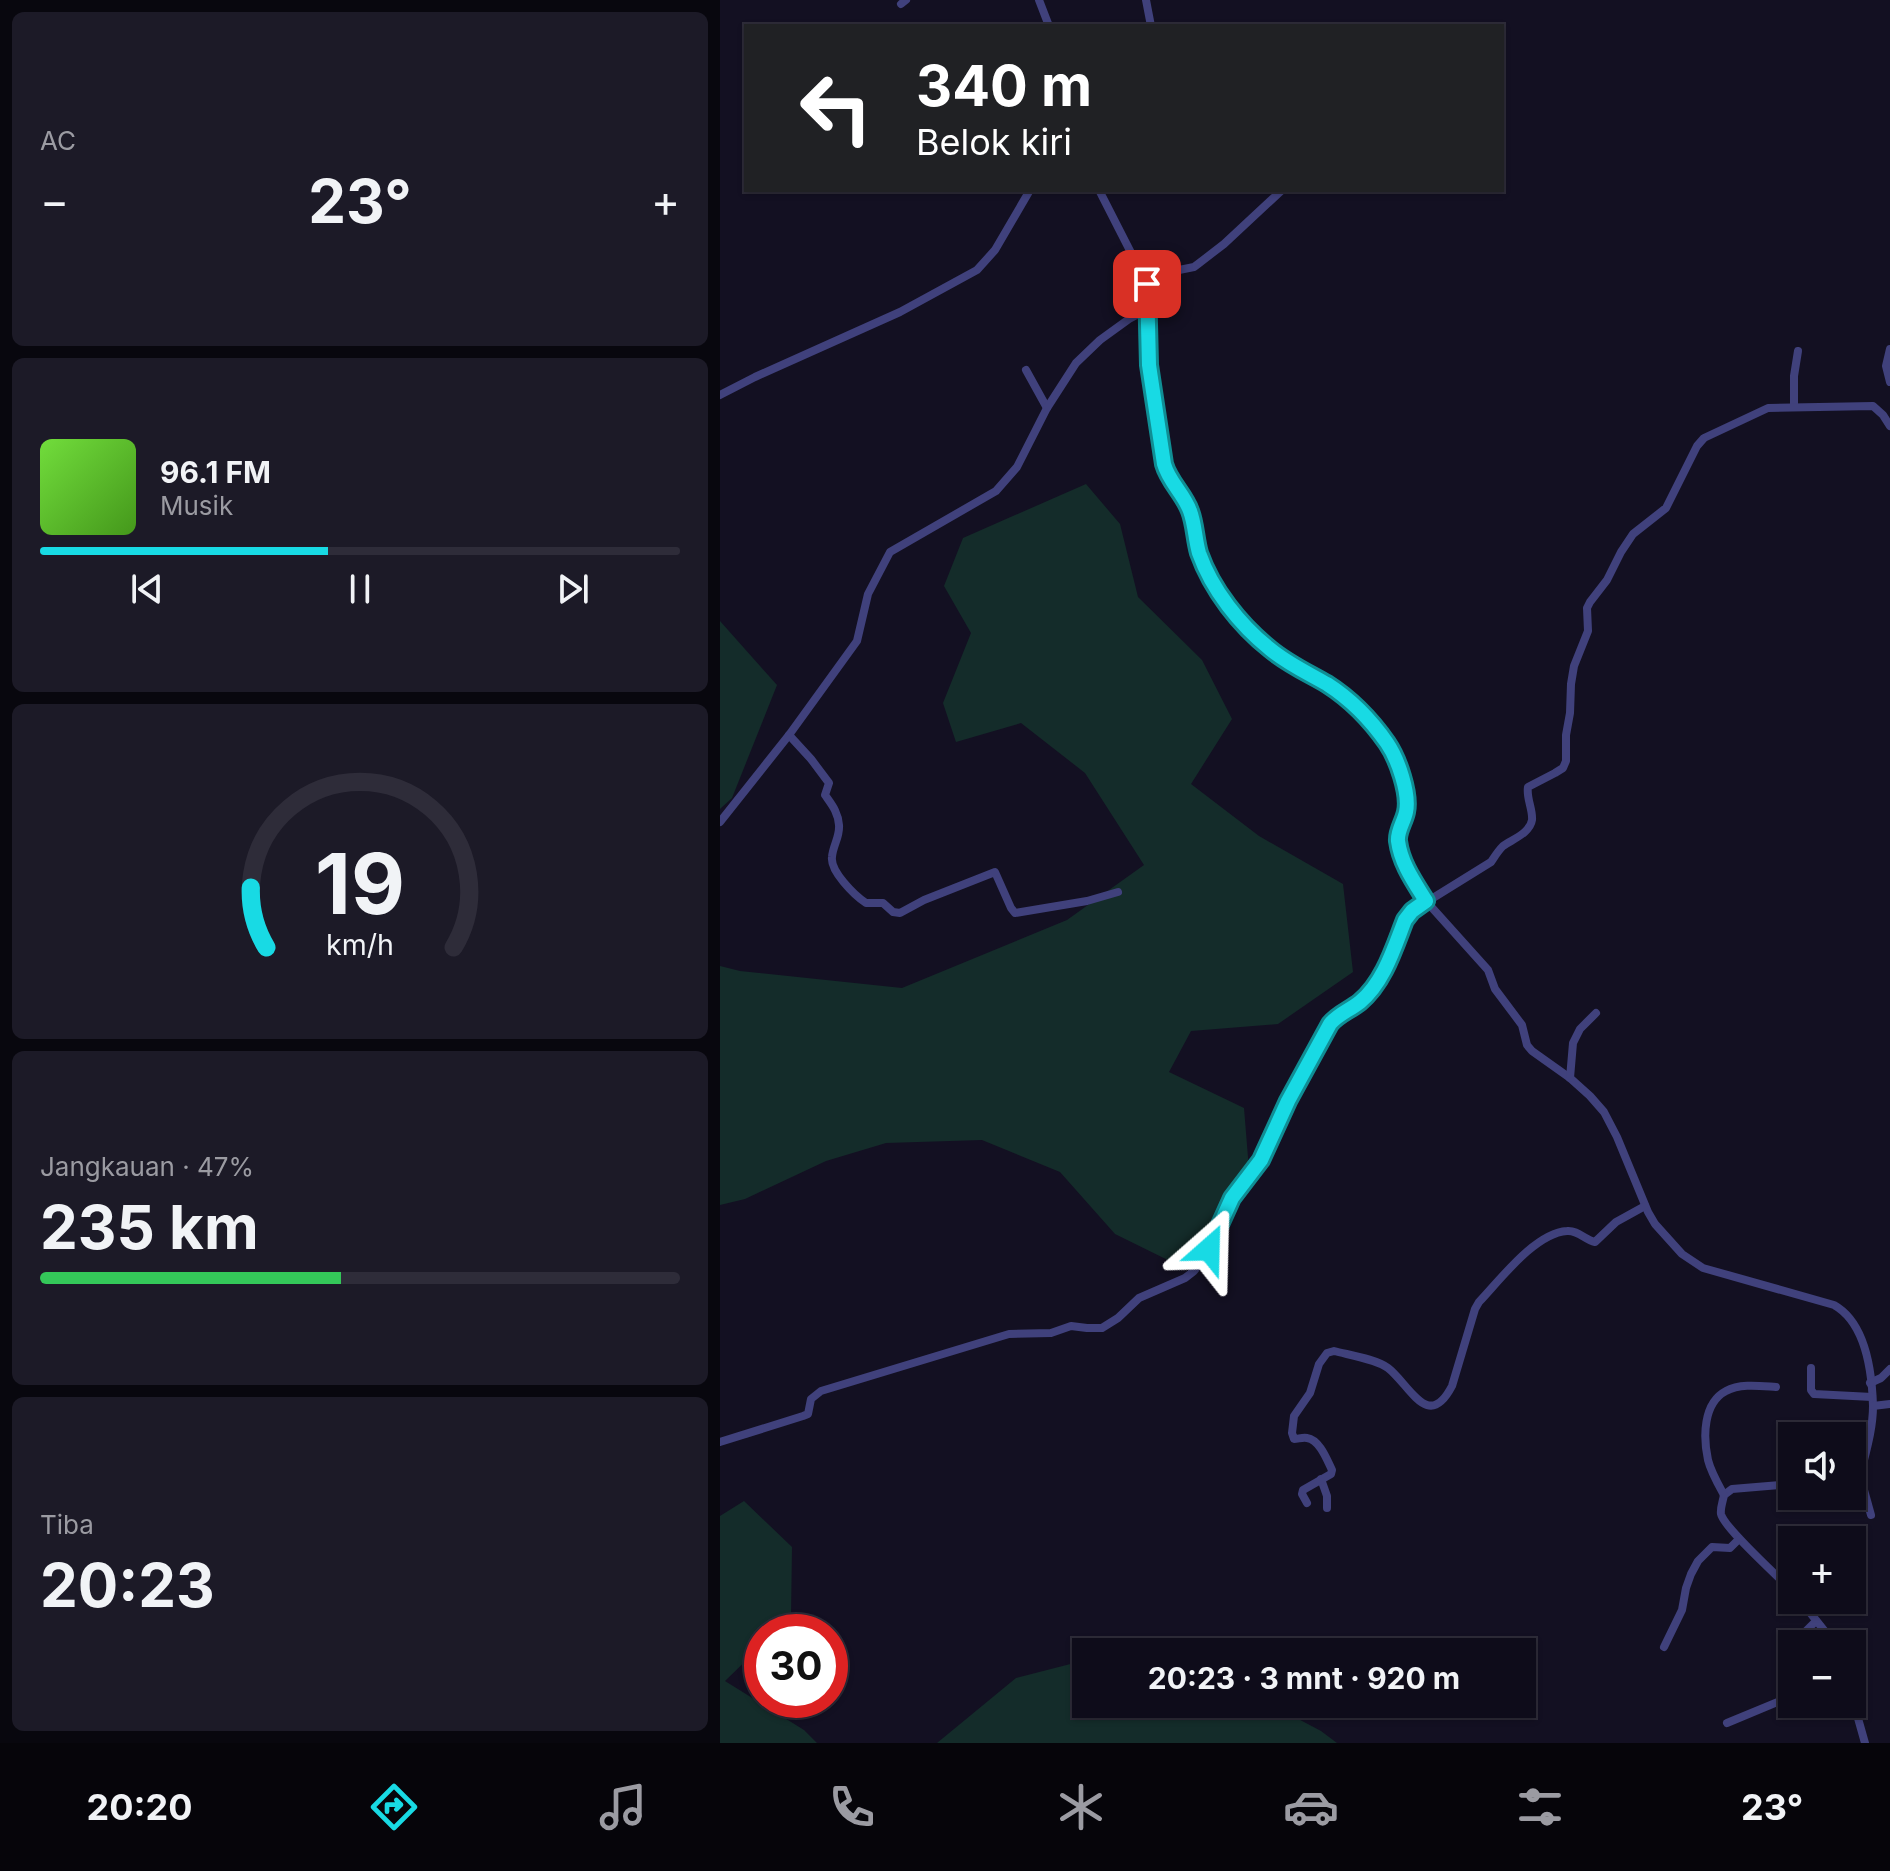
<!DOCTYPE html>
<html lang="id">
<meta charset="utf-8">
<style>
body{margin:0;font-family:Inter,sans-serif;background:#1c1a27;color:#f1f3f6;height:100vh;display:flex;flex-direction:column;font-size:30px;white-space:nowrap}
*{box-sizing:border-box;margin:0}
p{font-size:26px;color:#9b9ba2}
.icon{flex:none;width:44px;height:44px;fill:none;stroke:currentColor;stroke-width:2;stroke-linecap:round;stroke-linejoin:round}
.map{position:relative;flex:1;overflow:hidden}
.panel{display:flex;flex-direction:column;gap:12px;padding:12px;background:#08070e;width:720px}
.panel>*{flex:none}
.top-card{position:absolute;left:24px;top:24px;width:760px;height:168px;border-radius:0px;box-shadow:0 2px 6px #0004,0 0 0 2px #2e2c39;background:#202124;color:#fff;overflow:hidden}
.tools{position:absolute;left:1058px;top:1422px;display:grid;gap:16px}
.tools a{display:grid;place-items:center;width:88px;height:88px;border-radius:0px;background:#0e0c1a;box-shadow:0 2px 6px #0004,0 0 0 2px #2e2c39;font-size:40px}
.speed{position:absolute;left:24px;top:1614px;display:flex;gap:16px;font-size:40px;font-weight:700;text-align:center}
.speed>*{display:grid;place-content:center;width:104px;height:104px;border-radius:50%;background:#0e0c1a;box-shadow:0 2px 6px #0004,0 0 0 2px #2e2c39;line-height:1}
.speed .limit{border:12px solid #d22;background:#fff;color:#111}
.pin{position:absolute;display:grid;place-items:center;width:68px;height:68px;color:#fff;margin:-34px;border-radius:16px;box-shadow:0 4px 12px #0006}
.me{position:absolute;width:88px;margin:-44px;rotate:25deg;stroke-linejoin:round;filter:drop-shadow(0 0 6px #0008)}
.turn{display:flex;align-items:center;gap:28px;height:168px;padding:0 40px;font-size:36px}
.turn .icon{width:104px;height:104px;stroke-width:2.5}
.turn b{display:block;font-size:56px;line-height:68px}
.big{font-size:60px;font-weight:700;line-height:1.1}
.panel .card{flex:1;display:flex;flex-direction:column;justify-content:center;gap:12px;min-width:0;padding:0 28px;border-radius:12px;background:#1c1a27}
.panel .dial{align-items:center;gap:0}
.dial svg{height:208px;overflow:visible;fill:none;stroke:#2e2c39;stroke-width:7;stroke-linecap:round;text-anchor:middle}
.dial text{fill:#f1f3f6;stroke:none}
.song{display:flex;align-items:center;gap:24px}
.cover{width:96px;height:96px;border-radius:12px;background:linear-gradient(135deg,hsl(100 70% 55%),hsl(100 70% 35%))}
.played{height:8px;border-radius:4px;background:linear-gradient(90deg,#18dae4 45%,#2e2c39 45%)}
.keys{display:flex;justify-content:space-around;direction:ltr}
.heat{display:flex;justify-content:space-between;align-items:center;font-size:44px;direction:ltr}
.charge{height:12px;border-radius:6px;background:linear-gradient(90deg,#34c759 47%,#2e2c39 0)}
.trip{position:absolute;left:352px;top:1638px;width:464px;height:80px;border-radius:0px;background:#0e0c1a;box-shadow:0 2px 6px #0004,0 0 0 2px #2e2c39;font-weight:700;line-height:80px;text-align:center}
.menu{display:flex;height:128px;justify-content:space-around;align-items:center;background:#06050a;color:#9b9ba2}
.menu .icon{width:56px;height:56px}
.menu .current{color:#18dae4}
.menu b{font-size:36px;color:#f1f3f6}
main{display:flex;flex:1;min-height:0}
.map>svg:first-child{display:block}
.green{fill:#142c2a}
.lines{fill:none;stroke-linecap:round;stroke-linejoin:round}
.minor{stroke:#40417c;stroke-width:8}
.route-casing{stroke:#108e94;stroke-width:20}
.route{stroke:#18dae4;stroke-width:14}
</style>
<main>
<section class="panel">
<div class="card"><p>AC</p>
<div class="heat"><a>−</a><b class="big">23°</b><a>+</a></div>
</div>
<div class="card">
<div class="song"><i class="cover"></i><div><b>96.1 FM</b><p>Musik</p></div></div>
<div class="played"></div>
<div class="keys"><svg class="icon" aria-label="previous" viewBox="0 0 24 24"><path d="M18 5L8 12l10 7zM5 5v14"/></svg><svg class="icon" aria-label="pause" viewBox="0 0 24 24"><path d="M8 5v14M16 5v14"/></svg><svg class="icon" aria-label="next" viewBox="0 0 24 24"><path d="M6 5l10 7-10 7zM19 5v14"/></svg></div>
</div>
<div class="card dial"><svg viewBox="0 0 100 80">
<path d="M14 69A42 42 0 1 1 86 69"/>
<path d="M14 69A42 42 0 0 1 8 46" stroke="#18dae4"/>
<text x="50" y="56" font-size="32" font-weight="700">19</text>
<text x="50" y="72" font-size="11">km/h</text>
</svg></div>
<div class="card"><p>Jangkauan · 47%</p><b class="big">235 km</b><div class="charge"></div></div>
<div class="card"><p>Tiba</p><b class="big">20:23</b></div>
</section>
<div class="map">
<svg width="1170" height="1743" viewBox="0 0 1170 1743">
<rect width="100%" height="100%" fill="#131022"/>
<!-- green -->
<g class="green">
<polygon points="366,484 400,524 418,597 482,660 512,719 471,784 539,836 623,884 633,972 558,1024 471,1031 449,1072 524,1108 530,1182 464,1268 395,1234 340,1172 262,1140 166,1143 106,1161 25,1199 0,1205 0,966 20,971 182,988 347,920 424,865 365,773 301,723 236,742 223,703 251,633 224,586 243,538"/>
<polygon points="0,621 57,685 12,798 0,809"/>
<polygon points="24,1501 72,1547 71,1616 55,1632 42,1632 42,1645 5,1681 84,1730 97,1743 0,1743 0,1516"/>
<polygon points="366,1660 366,1704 550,1704 601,1731 617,1743 217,1743 296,1678"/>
</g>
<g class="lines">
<!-- minor -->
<g class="minor">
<polyline points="319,0 329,26"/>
<polyline points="426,0 431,26"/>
<polyline points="181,4 186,0"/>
<path d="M 379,190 L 427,284 L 429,365 L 436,402 L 444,464 L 446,472 L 471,512 L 474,534 L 485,567 L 515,614 L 552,651 L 623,695 L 650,719 L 670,747 L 681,773 L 687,795 L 686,815 L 679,832 L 678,841 L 690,875 L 706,901 L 768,970 L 775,989 L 802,1025 L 807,1045 L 812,1051 L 850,1078 L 870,1096 L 884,1112 L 897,1137 L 928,1212 L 935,1224 L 962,1254 L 983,1268 L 1114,1305 C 1146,1323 1152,1372 1153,1406 C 1153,1427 1147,1448 1142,1468 L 1139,1472 L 1132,1477"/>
<polyline points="428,289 459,270 474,267 478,264 504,244 562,190"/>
<polyline points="1170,349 1166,366 1170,382"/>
<polyline points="306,370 327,408"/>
<polyline points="0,395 35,377 180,312 257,270 275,250 310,190"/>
<polyline points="1074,407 1074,376 1078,351"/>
<path d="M 69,735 L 91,759 L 109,783 L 105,795 C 112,805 118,812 119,825 C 120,837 113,845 112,857 C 110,871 134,895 146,903 L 163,903 L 173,912 L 180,913 L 204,900 L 275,872 L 291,908 L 295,913 L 367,901 L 398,892"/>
<polyline points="0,822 69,735 137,641 148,594 170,552 276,491 297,467 327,408 356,363 380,340 409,319 428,309"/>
<polyline points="850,1078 853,1043 860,1029 876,1013"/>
<polyline points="1091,1368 1091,1390 1094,1394 1152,1397"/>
<polyline points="1150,1383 1161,1378 1170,1369"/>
<polyline points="1153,1406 1170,1404"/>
<path d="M 0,1442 L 83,1416 L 88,1414 L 91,1399 L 101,1391 L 289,1334 L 331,1333 L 351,1326 L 367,1328 L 382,1328 L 398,1318 L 419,1298 L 465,1278 L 474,1271 L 482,1261 L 512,1198 L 541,1160 L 568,1101 L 610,1024 C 618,1014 630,1010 640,1002 C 664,982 674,948 685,920 L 692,911 L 771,862 C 775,856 778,851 783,846 C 793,839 810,833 812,820 C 813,809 806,798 808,787 L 835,773 L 843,768 L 846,761 L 846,735 L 850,713 L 851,684 L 854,666 L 868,631 L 867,608 L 870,602 L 887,580 L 901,552 L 913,534 L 946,508 L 977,446 L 984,438 L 1048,408 L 1153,406 L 1163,415 L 1170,426"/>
<polyline points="1139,1472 1151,1515"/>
<polyline points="601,1479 607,1496 607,1508"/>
<path d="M 1072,1484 L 1012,1489 L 1004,1495 C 1003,1501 1000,1508 1001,1514 C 1004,1528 1059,1577 1072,1591"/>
<path d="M 1004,1495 C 998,1484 991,1472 988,1460 C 983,1437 983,1403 1006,1391 C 1020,1383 1041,1386 1056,1387"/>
<path d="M 587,1503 L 582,1494 L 583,1490 L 611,1474 L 612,1470 C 607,1460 600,1440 587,1438 C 583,1437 578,1439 574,1439 L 572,1433 L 574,1416 L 590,1393 L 599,1364 L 607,1353 L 614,1351 C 629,1355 656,1359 668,1368 C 690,1385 708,1432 732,1386 L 755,1309 L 759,1302 C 780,1280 815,1233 847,1231 C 858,1230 865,1240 875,1242 L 896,1222 L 925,1206"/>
<polyline points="1080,1600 1107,1634 1112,1644"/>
<polyline points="1073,1644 1096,1621"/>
<polyline points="944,1647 962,1610 966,1588 971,1574 978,1561 992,1547 1010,1548 1019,1539"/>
<polyline points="1062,1655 1072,1645"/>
<polyline points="1132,1697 1145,1743"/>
<polyline points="1007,1723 1072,1696"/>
</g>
</g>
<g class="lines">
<!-- route casing -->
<g class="route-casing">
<path id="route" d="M 427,284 L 429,365 L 444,464 C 449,482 464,494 470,511 C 475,524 475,539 479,553 C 492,590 520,625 550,649 C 568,664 588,673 607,684 C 632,700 651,720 667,743 C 678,759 690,794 686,812 C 684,822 677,831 678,841 C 681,864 695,883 706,901 L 692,911 L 685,920 C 674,948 664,982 640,1002 C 630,1010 618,1014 610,1024 L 568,1101 L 541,1160 L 512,1198 L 489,1249"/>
</g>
<!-- route -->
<use href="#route" class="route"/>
</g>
</svg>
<div class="tools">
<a><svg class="icon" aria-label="sound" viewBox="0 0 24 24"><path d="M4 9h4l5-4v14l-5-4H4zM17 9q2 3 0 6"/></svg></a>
<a>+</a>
<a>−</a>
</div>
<div class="speed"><div class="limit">30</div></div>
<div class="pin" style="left:427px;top:284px;background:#d93025"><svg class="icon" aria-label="arrive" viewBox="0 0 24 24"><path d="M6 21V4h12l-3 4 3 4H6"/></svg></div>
<svg class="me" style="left:489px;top:1249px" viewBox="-20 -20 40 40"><path d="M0-17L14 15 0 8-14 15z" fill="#18dae4" stroke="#fff" stroke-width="4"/></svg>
<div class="trip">20:23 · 3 mnt · 920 m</div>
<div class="top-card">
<div class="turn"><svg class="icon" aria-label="left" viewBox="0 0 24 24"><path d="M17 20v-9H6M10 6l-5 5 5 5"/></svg><div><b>340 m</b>Belok kiri</div></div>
</div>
</div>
</main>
<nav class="menu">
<b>20:20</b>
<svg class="icon current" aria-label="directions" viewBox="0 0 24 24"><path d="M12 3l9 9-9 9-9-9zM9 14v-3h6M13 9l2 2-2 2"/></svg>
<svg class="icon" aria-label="music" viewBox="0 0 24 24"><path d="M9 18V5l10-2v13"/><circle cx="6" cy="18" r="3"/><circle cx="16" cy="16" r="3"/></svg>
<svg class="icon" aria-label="phone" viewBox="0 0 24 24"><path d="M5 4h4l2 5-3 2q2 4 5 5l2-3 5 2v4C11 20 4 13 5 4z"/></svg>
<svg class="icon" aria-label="climate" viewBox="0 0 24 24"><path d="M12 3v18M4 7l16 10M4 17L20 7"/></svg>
<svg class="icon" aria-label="car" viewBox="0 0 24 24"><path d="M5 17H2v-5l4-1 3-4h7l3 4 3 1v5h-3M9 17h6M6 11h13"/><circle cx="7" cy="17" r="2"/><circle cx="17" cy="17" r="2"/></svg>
<svg class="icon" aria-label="filters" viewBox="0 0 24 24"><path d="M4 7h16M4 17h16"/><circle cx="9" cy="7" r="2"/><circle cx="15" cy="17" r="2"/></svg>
<b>23°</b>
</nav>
